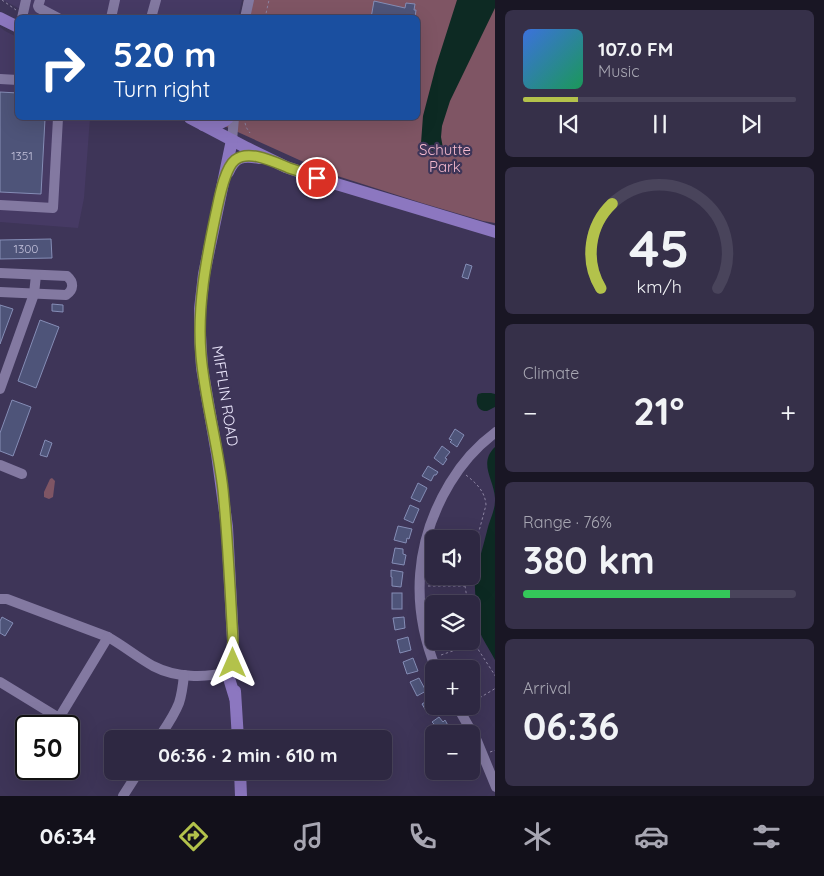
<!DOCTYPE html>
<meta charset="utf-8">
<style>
body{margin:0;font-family:Quicksand,sans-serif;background:#363049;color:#f1f3f6;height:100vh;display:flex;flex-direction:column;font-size:19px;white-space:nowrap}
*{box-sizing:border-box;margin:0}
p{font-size:16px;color:#a7a6b2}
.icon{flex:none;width:28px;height:28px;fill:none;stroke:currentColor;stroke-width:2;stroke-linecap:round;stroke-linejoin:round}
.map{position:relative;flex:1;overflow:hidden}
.panel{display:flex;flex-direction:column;gap:10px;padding:10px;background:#191624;width:329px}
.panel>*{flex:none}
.banner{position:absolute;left:15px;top:15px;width:405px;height:105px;border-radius:8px;box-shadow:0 5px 20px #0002,0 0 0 1px #49445b;background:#1a4fa0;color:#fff;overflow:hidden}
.buttons{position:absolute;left:425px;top:530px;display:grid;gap:10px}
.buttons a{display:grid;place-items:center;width:55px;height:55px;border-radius:8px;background:#2e2842;box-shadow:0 5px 20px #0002,0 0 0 1px #49445b;font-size:25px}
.speed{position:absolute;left:15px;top:715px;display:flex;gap:10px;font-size:25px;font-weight:700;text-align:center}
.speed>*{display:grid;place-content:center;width:65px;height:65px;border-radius:50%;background:#2e2842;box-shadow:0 5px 20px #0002,0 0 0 1px #49445b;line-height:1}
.speed .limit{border:2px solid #111;border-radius:8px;background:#fff;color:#111}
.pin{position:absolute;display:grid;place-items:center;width:42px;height:42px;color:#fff;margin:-21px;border:2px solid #fff;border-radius:50%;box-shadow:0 1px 5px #0007}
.me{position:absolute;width:55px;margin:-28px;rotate:0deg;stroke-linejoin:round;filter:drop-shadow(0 0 4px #0008)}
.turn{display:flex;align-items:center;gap:18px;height:105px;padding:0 15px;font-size:22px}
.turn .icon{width:65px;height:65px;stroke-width:2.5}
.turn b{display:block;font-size:35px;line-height:42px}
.big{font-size:38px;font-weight:700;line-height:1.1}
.panel .tile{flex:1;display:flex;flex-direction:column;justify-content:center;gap:8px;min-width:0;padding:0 18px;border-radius:8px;background:#363049}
.panel .dial{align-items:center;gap:0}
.dial svg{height:130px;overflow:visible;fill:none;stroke:#49445b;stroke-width:7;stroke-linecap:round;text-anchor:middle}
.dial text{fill:#f1f3f6;stroke:none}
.song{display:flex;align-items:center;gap:15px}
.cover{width:60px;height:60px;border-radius:8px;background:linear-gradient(135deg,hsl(220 70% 55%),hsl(150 70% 35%))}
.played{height:5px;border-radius:2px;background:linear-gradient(90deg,#b3c24b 20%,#49445b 20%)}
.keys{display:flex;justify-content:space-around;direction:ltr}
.heat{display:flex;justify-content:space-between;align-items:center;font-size:28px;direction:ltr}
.charge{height:8px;border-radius:4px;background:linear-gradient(90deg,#34c759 76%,#49445b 0)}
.trip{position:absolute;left:104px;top:730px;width:288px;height:50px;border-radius:8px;background:#2e2842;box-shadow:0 5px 20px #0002,0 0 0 1px #49445b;font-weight:700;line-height:50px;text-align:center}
.tab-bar{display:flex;height:80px;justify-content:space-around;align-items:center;background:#12101a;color:#a7a6b2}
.tab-bar .icon{width:35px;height:35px}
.tab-bar .current{color:#b3c24b}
.tab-bar b{font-size:22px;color:#f1f3f6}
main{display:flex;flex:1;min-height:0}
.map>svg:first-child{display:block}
.built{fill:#463a64}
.green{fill:#7f5564}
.water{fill:#0d2a23}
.building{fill:#4e5479;stroke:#858db6}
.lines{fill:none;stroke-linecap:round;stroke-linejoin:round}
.path{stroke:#8c84a2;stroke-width:1;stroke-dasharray:2.5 2.5;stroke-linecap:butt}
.minor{stroke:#8379a1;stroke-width:10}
.major{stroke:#8c77c0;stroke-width:12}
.route-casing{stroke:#747e31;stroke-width:12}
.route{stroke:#b3c24b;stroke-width:9}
.labels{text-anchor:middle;stroke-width:4.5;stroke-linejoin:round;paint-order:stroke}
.number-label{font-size:12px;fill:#c2c0da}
.park-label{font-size:15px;fill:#f4b9ce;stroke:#3e3558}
.street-label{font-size:15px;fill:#e9e4fa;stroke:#3e3558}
</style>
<main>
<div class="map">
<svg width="496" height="796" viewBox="0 0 496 796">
<rect width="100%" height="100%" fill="#3e3558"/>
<!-- built -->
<g class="built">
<polygon points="3,0 242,0 238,18 35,17"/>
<polygon points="0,27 5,31 17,37 18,118 90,118 84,198 78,228 0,222"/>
</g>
<!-- green -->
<g class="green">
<polygon points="244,0 495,0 495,223 483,221 422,203 328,173 220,124 221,118 418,118 418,18 241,17"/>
<polygon points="52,478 55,481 53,497 49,499 44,497 44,492 50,479"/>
</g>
<!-- water -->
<g class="water">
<polygon points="457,0 495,0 495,8 450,101 442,126 441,137 443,148 438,154 429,150 421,143 423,116 436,66"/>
<path d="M 482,393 L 491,393 L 495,394 L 495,407 C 492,408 490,410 487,411 C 477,412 475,401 478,394 Z"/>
<path d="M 495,447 L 495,660 C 491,652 486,645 482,637 C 478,627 474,590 475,579 C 478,563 483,547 487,531 C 489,521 495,511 495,501 C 496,482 477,464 495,447 Z"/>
</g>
<!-- building -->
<g class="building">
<polygon points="374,1 405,8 406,3 415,4 414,10 416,10 415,18 371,18"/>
<polygon points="0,92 18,93 18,118 42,118 42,119 45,119 41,194 0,192"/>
<polygon points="51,239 52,258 0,259 0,240"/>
<polygon points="466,264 472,266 468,279 462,277"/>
<polygon points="52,304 63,305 63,312 52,311"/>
<polygon points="0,305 13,309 0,344"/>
<polygon points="40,320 59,327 36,388 18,381"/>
<polygon points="12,400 31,407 13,456 0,451 0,433"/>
<polygon points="455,429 464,435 457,447 450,442 452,440 449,439"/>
<polygon points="45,440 52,443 47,457 40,455"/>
<polygon points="442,446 450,452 445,458 447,459 443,465 434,458"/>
<polygon points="428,466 438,472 436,475 434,475 431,481 422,476"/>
<polygon points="418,483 427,488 420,502 411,498"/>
<polygon points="410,505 419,509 413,523 404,519"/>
<polygon points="398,526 412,529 409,539 407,538 406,543 394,540"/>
<polygon points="395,548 403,549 403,554 406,555 404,565 392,563"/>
<polygon points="391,570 403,572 401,587 392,586 392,577 391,577"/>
<rect x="392" y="593" width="10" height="16"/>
<polygon points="2,617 13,623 5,636 0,633 0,621"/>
<polygon points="404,617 405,628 395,630 393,618"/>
<polygon points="408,637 411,650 400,653 397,640"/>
<polygon points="413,658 418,671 407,674 403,662"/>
<polygon points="419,678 426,691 417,696 410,682"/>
<polygon points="431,698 434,703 434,706 436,706 437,708 428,714 422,704"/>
<polygon points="439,717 443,722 445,720 450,729 443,734 438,734 432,726 434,724 432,722"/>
</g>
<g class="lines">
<!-- path -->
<g class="path">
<polyline points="2,0 16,10"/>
<polyline points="265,18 269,0"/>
<polyline points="244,118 246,127 250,133"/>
<path d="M 466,475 C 476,483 485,491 486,505 L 471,561"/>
<polyline points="467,576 465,586 468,604"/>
<polyline points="428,586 465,586"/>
<polyline points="471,626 474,643 496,677"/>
<polyline points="441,655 473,644"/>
<polyline points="471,703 496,688"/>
<polyline points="490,752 496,750"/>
</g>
<!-- minor -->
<g class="minor">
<polyline points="40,0 38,6 39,8 58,18"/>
<polyline points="22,18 26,0"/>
<polyline points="111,18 115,0"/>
<polyline points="151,18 156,0"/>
<polyline points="245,18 249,0"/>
<polyline points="0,79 18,80"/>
<polyline points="232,140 234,118"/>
<polyline points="0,205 53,208 58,118"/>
<path d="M 0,273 L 67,276 C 74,282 74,290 66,295 L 0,292"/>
<polyline points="0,389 34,294 36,275"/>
<polyline points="0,465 22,474"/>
<path d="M 0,599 L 7,599 L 108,637 C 124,646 137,657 153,666 C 176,678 205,678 229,672"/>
<path d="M 436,669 C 410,605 415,541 450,483 C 462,463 477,446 496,432"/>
<polyline points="0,682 59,718 108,637"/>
<polyline points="457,706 477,741 496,787"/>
<path d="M 158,739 C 166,727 174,716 179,703 C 182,694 183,685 184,675"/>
<polyline points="123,796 139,771"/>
</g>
<!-- major -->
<g class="major">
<polyline points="0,18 18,27"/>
<polyline points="190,118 247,148 286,167 333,183 496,232"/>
<path d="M 203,125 C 213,126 221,125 228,118"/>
<polyline points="232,140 204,274 200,309 200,335 202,368 217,454 227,527 233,641 231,665 228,675 235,698"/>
<path d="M 228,172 C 235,156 243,155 260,158"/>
<polyline points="235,691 238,739"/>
<polyline points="240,771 241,796"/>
</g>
</g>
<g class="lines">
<!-- route casing -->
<g class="route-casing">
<path id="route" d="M 233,663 L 232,658 L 233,641 C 230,590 228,540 223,490 C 218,445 205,401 201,355 C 197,307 206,260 216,213 C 219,200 224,169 235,160 C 249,149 274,162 289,168 C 298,171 308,174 317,178"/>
</g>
<!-- route -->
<use href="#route" class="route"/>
</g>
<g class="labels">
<!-- number labels -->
<g class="number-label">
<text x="22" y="160">1351</text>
<text x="26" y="253">1300</text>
</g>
<!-- park labels -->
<g class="park-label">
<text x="445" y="155">Schutte<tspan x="445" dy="17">Park</tspan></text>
</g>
<!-- street labels -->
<g class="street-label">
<text transform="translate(225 396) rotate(81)" y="5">MIFFLIN ROAD</text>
</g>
</g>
</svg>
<div class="buttons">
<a><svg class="icon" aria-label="sound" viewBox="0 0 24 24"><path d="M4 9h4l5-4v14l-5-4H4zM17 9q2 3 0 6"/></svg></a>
<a><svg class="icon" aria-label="layers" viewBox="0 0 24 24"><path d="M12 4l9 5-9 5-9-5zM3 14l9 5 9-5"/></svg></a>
<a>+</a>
<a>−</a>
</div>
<div class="speed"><div class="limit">50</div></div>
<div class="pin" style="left:317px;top:178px;background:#d93025"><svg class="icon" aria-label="arrive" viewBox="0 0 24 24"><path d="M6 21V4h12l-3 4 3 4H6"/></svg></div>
<svg class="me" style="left:233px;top:663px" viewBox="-20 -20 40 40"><path d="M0-17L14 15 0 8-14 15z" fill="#b3c24b" stroke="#fff" stroke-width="4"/></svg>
<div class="trip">06:36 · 2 min · 610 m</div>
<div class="banner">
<div class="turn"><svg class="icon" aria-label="right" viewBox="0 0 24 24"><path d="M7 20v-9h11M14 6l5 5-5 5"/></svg><div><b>520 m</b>Turn right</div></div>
</div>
</div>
<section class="panel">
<div class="tile">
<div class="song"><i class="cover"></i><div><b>107.0 FM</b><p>Music</p></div></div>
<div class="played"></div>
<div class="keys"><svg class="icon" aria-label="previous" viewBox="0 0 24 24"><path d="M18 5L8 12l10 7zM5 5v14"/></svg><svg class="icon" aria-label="pause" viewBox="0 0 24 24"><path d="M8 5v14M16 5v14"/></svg><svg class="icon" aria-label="next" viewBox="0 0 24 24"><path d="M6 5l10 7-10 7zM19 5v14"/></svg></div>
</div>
<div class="tile dial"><svg viewBox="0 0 100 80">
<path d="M14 69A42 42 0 1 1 86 69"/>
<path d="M14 69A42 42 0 0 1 21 17" stroke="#b3c24b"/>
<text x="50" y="56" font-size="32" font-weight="700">45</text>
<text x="50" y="72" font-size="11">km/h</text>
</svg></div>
<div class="tile"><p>Climate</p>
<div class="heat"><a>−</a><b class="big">21°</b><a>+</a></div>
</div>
<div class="tile"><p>Range · 76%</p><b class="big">380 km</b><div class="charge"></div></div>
<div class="tile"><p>Arrival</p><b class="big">06:36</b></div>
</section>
</main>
<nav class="tab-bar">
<b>06:34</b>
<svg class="icon current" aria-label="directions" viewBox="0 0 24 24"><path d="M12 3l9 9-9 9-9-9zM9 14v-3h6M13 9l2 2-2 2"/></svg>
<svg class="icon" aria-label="music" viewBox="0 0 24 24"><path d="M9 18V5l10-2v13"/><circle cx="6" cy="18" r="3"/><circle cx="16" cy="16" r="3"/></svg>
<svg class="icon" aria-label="phone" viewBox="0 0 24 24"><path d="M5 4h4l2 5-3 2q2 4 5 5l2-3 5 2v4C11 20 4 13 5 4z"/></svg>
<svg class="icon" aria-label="climate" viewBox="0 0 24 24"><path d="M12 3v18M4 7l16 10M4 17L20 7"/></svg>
<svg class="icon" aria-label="car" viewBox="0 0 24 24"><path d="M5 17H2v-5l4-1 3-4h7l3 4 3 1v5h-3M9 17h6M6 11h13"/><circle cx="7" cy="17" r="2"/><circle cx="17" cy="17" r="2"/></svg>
<svg class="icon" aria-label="filters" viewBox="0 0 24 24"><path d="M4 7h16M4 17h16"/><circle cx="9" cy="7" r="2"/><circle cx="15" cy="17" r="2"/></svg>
</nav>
